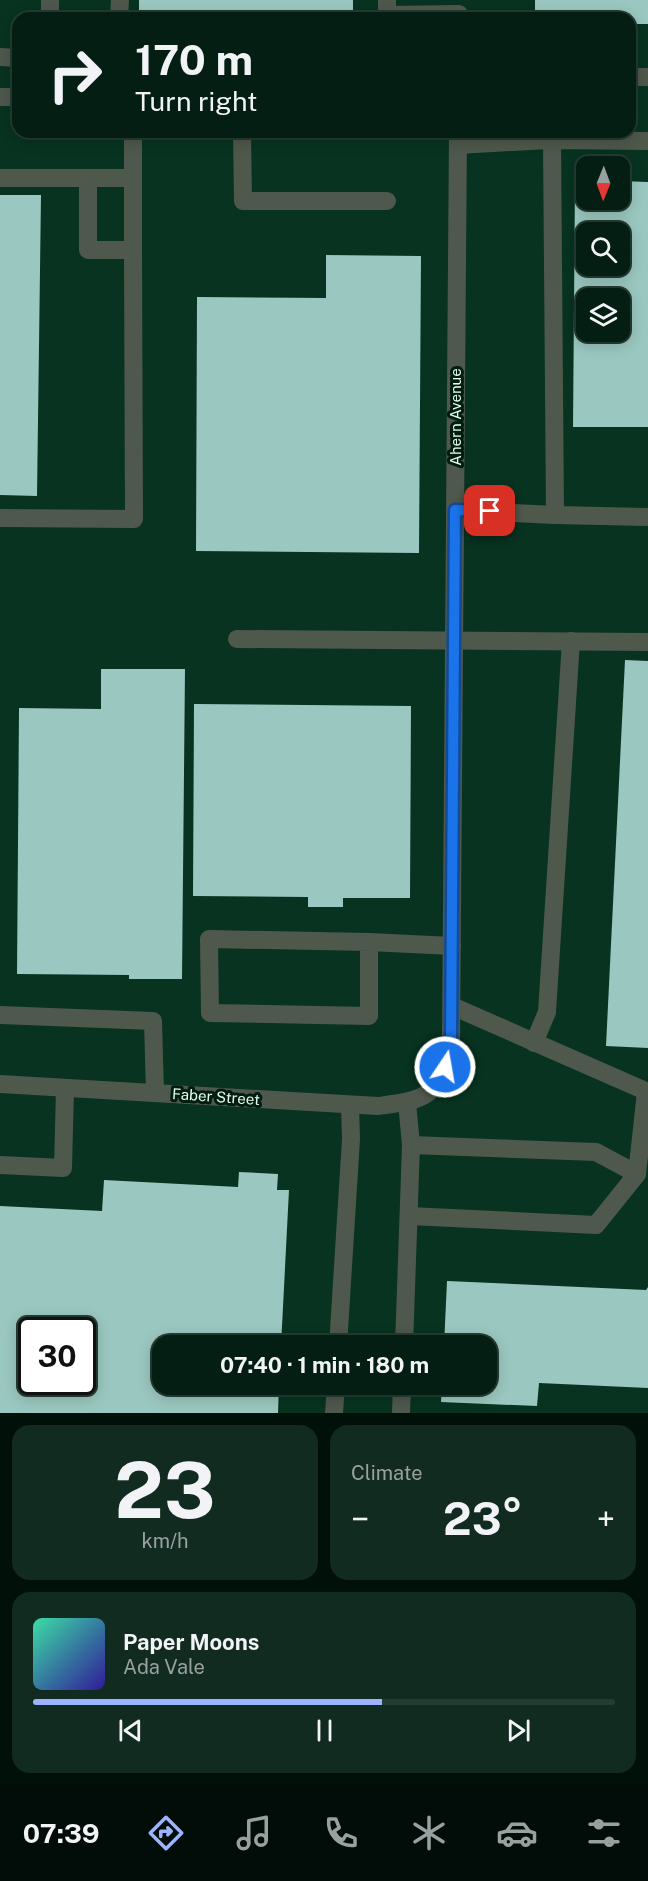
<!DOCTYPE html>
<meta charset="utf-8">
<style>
body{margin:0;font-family:"Public Sans",sans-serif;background:#122b21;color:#f1f3f6;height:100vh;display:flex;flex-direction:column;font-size:22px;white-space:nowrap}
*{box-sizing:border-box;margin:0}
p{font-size:20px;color:#97a2a0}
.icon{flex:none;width:33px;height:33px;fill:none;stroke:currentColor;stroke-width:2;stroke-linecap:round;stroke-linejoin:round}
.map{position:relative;height:1413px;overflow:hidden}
.panel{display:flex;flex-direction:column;gap:12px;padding:12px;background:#02100a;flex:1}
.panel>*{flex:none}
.hud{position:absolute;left:12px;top:12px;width:624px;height:126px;border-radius:18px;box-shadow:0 3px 15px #0003,0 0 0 2px #253c33;background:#041e13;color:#f1f3f6;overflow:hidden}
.needle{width:39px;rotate:181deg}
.controls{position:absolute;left:576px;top:156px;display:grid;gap:12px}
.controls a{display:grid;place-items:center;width:54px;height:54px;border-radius:12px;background:#041e13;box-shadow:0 3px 15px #0003,0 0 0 2px #253c33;font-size:30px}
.speed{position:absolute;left:18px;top:1317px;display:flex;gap:12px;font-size:30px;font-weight:700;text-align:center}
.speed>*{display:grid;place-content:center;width:78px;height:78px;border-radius:50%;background:#041e13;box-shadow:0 3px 15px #0003,0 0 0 2px #253c33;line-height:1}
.speed .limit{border:3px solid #111;border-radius:9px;background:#fff;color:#111}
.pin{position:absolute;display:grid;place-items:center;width:51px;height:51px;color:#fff;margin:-26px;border-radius:12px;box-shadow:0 3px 9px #0006}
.me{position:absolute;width:66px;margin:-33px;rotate:12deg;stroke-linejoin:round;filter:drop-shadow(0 0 4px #0008)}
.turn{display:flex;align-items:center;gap:21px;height:126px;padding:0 24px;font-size:27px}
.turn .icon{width:78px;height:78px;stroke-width:2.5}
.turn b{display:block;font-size:42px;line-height:51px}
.big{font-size:45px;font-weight:700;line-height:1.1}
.panel .widget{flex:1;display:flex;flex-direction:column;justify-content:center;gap:9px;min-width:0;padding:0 21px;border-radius:18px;background:#122b21}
.panel .dial{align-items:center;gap:0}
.dial b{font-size:78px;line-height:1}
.song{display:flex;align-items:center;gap:18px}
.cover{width:72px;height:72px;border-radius:9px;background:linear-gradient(135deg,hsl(160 70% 55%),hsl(250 70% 35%))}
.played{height:6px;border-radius:3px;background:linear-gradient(90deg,#9cb4fd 60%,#253c33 60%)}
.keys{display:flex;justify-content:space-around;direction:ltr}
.heat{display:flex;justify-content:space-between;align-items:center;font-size:33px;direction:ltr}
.panel .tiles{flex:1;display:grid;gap:12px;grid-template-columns:1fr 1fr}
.widget:last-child{grid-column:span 2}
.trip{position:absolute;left:152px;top:1335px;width:345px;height:60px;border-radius:18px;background:#041e13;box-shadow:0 3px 15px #0003,0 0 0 2px #253c33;font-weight:700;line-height:60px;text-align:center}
.menu{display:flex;height:96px;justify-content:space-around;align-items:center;background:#020c08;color:#97a2a0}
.menu .icon{width:42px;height:42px}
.menu .on{color:#9cb4fd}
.menu b{font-size:27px;color:#f1f3f6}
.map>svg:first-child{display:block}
.built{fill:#073320;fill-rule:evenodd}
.building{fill:#9ac7bf;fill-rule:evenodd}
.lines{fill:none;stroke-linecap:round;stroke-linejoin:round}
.minor{stroke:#4f584c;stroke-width:18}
.route-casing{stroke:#114b97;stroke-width:15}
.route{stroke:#1a73e8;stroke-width:10}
.labels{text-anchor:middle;stroke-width:6;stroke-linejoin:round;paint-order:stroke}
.street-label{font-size:15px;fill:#e6f9ee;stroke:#001e10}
</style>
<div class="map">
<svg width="648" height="1413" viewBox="0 0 648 1413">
<rect width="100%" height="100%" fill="#062819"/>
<!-- built -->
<path class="built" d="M 0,0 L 648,0 L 648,1413 L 0,1413 ZM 18,18 L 630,18 L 630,132 L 18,132 ZM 586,166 L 620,166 L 620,200 L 586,200 ZM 586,232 L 620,232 L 620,266 L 586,266 ZM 586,298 L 620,298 L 620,332 L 586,332 ZM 32,1330 L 82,1330 L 82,1382 L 32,1382 ZM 162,1346 L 486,1346 L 486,1384 L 162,1384 Z"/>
<!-- building -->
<g class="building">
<rect x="139" y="0" width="214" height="18"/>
<polygon points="535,0 648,0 648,24 630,24 630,18 535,18"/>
<path d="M 575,181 L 586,181 L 586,200 L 620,200 L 620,181 L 648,182 L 648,427 L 573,427 ZM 586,232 L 620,232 L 620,266 L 586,266 ZM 586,298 L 620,298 L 620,332 L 586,332 Z"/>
<polygon points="0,195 41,195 37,496 0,495"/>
<polygon points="326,255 421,256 419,553 196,551 197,297 326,298"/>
<polygon points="625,660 648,661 648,1048 606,1046"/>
<polygon points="101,669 185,669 182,979 129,979 129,975 17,974 19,708 101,709"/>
<polygon points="194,704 411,706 410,898 343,898 343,907 308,907 308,897 193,896"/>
<path d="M 239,1172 L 278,1174 L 277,1190 L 289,1190 L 281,1346 L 162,1346 L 162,1384 L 279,1384 L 278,1413 L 0,1413 L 0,1206 L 102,1211 L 104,1180 L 238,1187 ZM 32,1330 L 82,1330 L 82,1382 L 32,1382 Z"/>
<polygon points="447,1281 646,1290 648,1287 648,1388 539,1383 537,1406 441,1402 442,1384 486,1384 486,1346 444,1346"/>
</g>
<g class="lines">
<!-- minor -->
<g class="minor">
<polyline points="387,0 387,15 459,14"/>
<polyline points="50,18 50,0"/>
<polyline points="119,18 120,0"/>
<polyline points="0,57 18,58"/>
<polyline points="630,77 648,77"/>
<polyline points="0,97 18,97"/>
<polyline points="242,132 243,201 387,201"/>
<polyline points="552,140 555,515 648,517"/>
<polyline points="458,145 548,140 648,141"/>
<polyline points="0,178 88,178 88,250 133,250 133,132"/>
<polyline points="88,178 133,178"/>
<polyline points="455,510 555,515"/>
<polyline points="0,518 134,519 133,250"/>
<polyline points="237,639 648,642"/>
<polyline points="369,942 369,1016 210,1013 209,939 369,942 452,946"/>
<polyline points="452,1006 648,1092"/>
<polyline points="0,1015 153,1021 155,1093"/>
<polyline points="534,1043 547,1012 571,641"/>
<path d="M 0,1084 L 378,1106 C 393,1104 417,1102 429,1092 C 443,1081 448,1055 451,1039 L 458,132"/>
<polyline points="411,1145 596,1152 637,1174"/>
<polyline points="0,1165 63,1168 65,1089"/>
<polyline points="409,1216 596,1225 637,1174 646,1092"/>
<polyline points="338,1346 351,1139 350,1105"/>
<polyline points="404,1346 411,1145 407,1102"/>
<polyline points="334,1413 336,1384"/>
<polyline points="401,1413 402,1384"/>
</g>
</g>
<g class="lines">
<!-- route casing -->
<g class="route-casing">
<polyline id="route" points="445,1067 451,1039 455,510 490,511"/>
</g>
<!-- route -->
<use href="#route" class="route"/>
</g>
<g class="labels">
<!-- street labels -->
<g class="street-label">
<text transform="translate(456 417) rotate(-90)" y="5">Ahern Avenue</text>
<text transform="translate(216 1097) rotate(4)" y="5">Faber Street</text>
</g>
</g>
</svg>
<div class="controls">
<a><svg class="needle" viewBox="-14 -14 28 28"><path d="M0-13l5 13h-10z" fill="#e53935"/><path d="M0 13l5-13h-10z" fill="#97a2a0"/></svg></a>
<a><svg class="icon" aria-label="search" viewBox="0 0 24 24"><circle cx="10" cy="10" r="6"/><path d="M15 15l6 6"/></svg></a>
<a><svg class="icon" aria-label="layers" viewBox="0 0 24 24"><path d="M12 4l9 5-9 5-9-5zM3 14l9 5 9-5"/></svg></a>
</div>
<div class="speed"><div class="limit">30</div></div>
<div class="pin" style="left:490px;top:511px;background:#d93025"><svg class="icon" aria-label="arrive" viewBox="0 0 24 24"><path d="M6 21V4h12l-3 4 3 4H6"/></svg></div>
<svg class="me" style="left:445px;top:1067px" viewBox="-20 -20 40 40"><circle r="17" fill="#1a73e8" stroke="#fff" stroke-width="3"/><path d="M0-11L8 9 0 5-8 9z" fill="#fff"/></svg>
<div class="trip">07:40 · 1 min · 180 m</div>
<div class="hud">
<div class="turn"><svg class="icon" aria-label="right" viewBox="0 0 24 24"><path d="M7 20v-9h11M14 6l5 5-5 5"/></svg><div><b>170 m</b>Turn right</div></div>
</div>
</div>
<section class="panel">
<div class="tiles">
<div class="widget dial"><b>23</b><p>km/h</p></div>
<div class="widget"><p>Climate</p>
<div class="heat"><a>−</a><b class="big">23°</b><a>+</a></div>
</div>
<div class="widget">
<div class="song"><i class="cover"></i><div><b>Paper Moons</b><p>Ada Vale</p></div></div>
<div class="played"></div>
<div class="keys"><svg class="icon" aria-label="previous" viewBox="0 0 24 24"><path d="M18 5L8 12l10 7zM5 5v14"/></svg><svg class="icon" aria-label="pause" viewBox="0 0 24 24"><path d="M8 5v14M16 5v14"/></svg><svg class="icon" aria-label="next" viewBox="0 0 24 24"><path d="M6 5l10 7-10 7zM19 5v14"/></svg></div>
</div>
</div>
</section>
<nav class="menu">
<b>07:39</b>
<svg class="icon on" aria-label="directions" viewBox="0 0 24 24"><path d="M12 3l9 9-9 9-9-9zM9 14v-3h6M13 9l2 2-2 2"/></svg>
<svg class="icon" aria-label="music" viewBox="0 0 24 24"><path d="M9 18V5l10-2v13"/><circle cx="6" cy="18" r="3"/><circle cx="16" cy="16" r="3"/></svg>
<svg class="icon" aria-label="phone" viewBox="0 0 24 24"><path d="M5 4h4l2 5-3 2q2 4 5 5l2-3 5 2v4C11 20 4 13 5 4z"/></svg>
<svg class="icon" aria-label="climate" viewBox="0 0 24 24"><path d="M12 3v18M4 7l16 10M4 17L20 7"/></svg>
<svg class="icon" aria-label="car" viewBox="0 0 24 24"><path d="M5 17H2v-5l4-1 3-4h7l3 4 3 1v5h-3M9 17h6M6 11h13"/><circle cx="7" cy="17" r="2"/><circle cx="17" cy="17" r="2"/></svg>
<svg class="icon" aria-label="filters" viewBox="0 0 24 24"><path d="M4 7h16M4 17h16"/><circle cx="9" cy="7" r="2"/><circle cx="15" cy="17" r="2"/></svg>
</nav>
